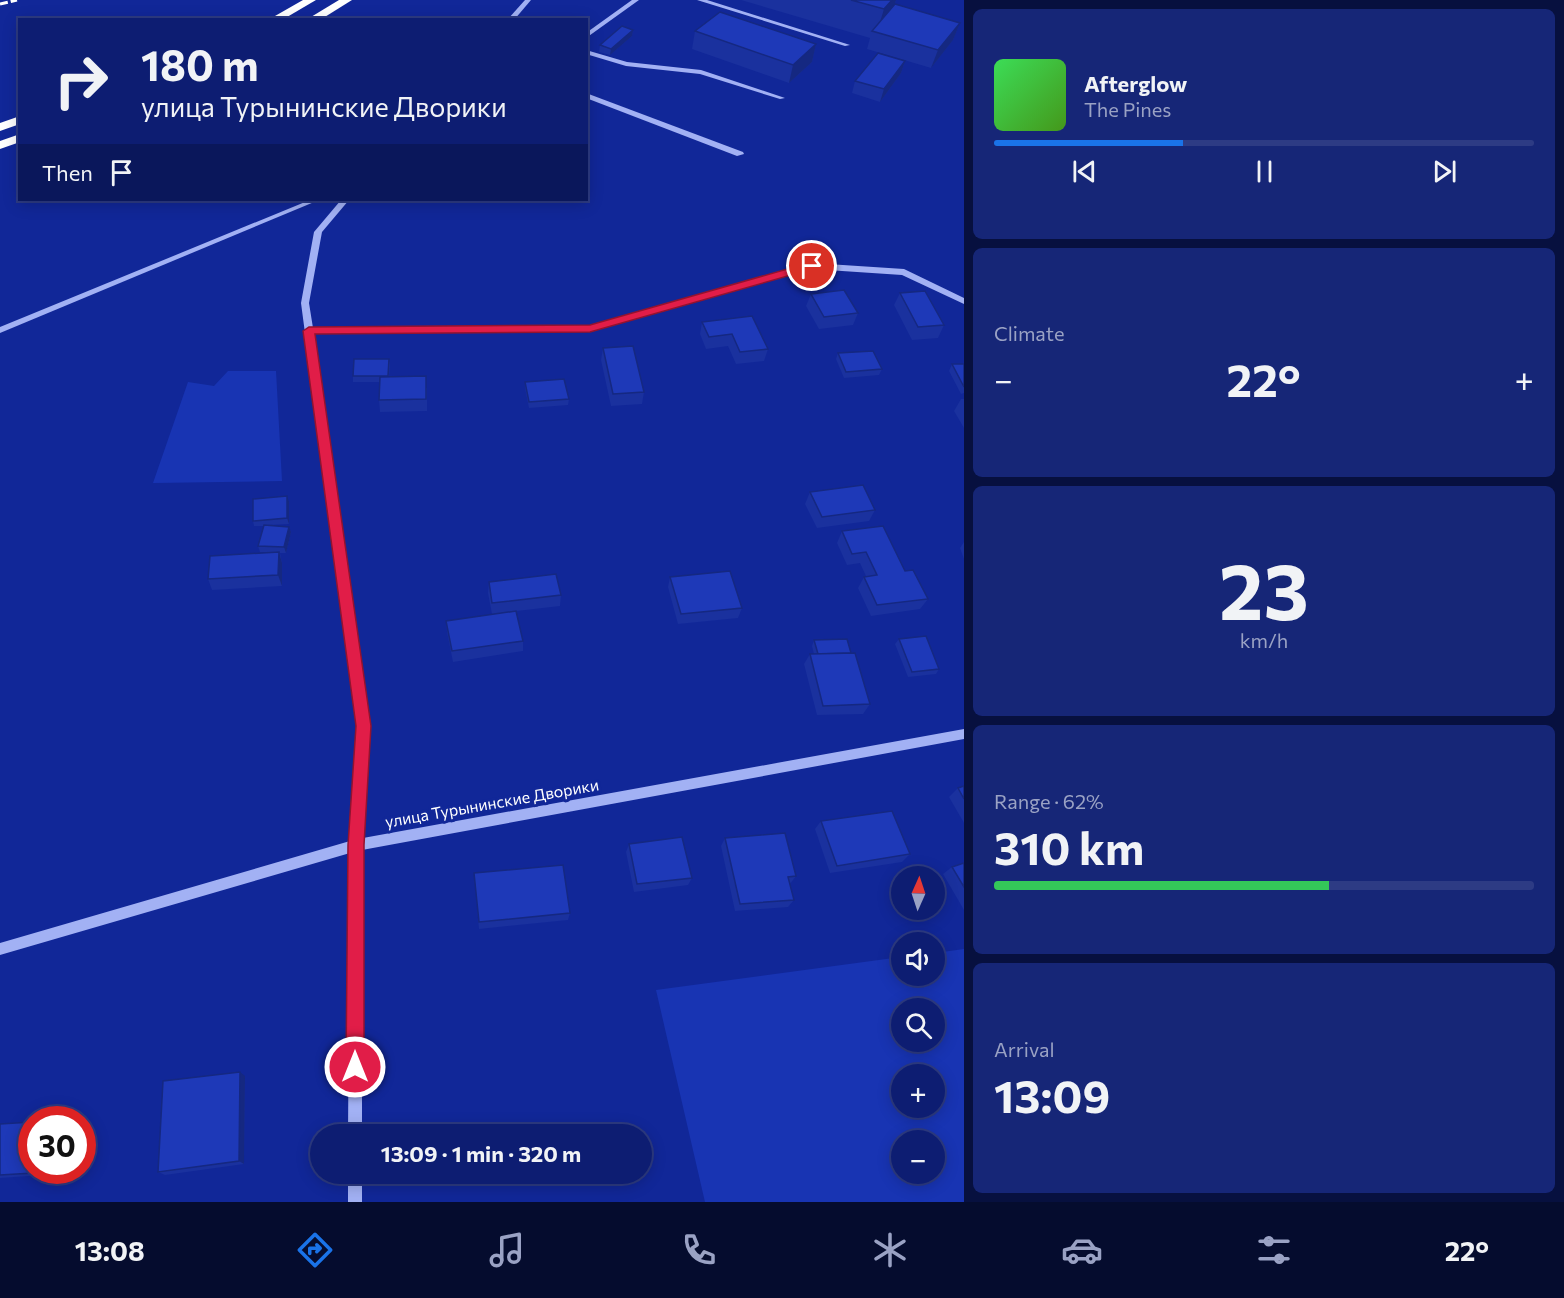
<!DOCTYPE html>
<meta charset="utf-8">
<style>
body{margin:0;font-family:Commissioner,sans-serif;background:#162677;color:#f1f3f6;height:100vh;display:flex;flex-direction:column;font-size:22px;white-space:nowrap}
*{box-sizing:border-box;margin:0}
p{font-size:20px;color:#9aa2c4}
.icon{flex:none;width:33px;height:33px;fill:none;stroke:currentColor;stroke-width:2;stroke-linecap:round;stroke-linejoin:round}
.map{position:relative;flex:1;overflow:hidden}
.sheet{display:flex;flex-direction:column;gap:9px;padding:9px;background:#07103f;width:600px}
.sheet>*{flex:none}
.top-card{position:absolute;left:18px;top:18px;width:570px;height:183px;border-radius:0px;box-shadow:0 3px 15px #0003,0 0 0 2px #2d3b84;background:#0d1d72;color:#f1f3f6;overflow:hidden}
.needle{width:39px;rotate:3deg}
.buttons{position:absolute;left:891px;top:866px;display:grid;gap:12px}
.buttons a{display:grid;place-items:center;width:54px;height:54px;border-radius:50%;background:#0d1d72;box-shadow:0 3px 15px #0003,0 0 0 2px #2d3b84;font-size:30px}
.speed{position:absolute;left:18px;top:1106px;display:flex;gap:12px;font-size:30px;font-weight:700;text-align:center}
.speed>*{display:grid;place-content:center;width:78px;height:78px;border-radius:50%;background:#0d1d72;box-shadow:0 3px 15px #0003,0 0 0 2px #2d3b84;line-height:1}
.speed .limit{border:9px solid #d22;background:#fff;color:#111}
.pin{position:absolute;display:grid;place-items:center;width:51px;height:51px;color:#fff;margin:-26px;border:3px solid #fff;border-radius:50%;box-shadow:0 2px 6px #0007}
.me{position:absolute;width:66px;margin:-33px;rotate:0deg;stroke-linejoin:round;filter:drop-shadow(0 0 4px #0008)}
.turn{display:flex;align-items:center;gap:21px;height:126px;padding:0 24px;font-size:27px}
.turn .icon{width:78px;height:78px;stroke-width:2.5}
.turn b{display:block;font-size:42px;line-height:51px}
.then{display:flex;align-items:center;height:57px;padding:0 24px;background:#0003;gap:12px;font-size:22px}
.big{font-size:45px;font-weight:700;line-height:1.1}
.sheet .card{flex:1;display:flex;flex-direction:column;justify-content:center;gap:9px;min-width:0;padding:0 21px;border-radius:9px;background:#162677}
.sheet .dial{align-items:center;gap:0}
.dial b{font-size:78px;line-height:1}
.song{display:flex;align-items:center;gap:18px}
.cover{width:72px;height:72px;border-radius:9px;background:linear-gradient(135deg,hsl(130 70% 55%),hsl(100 70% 35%))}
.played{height:6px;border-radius:3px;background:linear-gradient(90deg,#1a73e8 35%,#2d3b84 35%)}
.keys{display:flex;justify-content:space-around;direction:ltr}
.heat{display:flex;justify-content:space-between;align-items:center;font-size:33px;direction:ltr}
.charge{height:9px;border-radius:4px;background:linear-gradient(90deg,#34c759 62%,#2d3b84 0)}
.trip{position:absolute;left:310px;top:1124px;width:342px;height:60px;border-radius:30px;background:#0d1d72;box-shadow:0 3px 15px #0003,0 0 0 2px #2d3b84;font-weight:700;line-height:60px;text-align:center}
.tab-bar{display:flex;height:96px;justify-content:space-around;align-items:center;background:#050c2e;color:#9aa2c4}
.tab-bar .icon{width:42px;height:42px}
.tab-bar .selected{color:#1a73e8}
.tab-bar b{font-size:27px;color:#f1f3f6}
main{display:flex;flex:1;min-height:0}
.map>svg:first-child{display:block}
.green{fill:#1834b3;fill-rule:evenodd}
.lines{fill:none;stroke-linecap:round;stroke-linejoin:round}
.minor{fill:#a2b1f4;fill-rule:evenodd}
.highway{fill:#fff;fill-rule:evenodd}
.rail{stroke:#fff;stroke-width:3;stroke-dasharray:8 3;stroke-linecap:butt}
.wall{fill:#1a319e}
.shaded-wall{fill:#152881}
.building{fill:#1e39b8;stroke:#152881;stroke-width:1.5}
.route{fill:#e11d48;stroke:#92132f;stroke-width:1.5}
.labels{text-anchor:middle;stroke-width:6;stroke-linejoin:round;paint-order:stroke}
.street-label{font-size:16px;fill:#fff;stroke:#112798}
</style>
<main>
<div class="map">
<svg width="964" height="1202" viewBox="0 0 964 1202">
<rect width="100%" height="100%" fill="#112798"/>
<!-- green -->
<g class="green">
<polygon points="228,371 276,371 282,481 153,483 188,382 214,386"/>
<path d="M 964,949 L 964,1202 L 705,1202 L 656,990 L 901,957 L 902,975 L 934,975 L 935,953 ZM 902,1008 L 934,1008 L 934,1041 L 902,1041 ZM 902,1074 L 934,1074 L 934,1107 L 902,1107 ZM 902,1140 L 934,1140 L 934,1173 L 902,1173 Z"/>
</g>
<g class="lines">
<!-- minor -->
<g class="minor">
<polygon points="525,0 531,0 514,20 507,20"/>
<polygon points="632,0 639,0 586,38 586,33"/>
<polygon points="697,0 707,0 850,45 845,46"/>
<polygon points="586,50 627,62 701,70 785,98 780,99 700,74 626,66 586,54"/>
<polygon points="586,93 743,152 744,154 737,156 586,98"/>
<polygon points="310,200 319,200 0,333 0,327"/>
<polygon points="341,200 349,200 322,232 309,303 313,328 590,325 812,263 904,269 964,298 964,304 902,275 812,269 590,331 314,334 369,726 363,838 964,729 964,739 362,850 362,1134 348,1134 350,853 0,955 0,943 350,841 357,726 301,303 314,232"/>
<rect x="348" y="1173" width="14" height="29"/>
</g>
<!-- highway -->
<g class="highway">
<polygon points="303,0 316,0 282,20 268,20"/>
<polygon points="339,0 352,0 320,20 306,20"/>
<polygon points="20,116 20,124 0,131 0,123"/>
<polygon points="20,134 20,142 0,149 0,141"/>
</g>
<!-- rail -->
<polyline class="rail" points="0,4 17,0"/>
</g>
<!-- wall -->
<g class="wall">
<polygon points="741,0 896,0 895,4 960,23 953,40 931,68 867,49 870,38"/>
<polygon points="633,30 632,36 610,55 599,52 600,45"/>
<polygon points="695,31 816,44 812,62 789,83 692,49"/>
<polygon points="905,61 901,73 880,102 852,93 855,81"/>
<polygon points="900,293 944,325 938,338 912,340 894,305"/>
<polygon points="811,294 858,313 853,325 819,329 806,306"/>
<polygon points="702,322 768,349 764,361 736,364 728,346 706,349 700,334"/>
<polygon points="603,348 644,392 642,404 611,406 601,360"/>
<polygon points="838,353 882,369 879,375 844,378 836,359"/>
<polygon points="389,359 390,365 389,377 427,388 427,411 380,412 379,400 380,382 353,382 353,376"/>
<polygon points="952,364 964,364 964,393 961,394 949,371"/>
<polygon points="525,382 569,399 568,405 529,408 525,388"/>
<polygon points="961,399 964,399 964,428 954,411"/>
<polygon points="810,492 875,510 869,521 817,528 805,504"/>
<polygon points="289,502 289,524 268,525 289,527 291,532 286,553 280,553 282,563 282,586 212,590 208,579 271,552 260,552 258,546 264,526 254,526 253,521"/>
<polygon points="842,531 905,571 928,599 920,609 871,616 858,588 864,577 866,576 860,563 847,565 837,543"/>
<polygon points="964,542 964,559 960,548"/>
<polygon points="670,577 742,608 738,618 678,624 668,587"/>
<polygon points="489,582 561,595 560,606 492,614 488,593"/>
<polygon points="446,621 523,641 523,651 453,662 447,632"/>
<polygon points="899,639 939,669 936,674 908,677 895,644"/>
<polygon points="814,640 851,653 870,704 863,714 817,715 804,664 810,654 814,654 812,646"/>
<polygon points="964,786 964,823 949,797 958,788"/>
<polygon points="821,821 910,854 902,862 830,873 815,829"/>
<polygon points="725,838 796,876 790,884 794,900 788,907 735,911 721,846"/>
<polygon points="629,844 692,878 688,885 634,892 626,852"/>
<polygon points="964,863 964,910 943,874 952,867"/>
<polygon points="474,873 570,913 568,920 479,929"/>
<polygon points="245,1076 244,1164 165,1175 158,1172"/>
<polygon points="0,1124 43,1175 0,1178"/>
</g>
<!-- shaded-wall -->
<g class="shaded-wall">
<polygon points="892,0 896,0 889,22 877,32 884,9"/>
<polygon points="960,23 953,40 931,68 938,50"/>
<polygon points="633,30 632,36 610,55 611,49"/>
<polygon points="816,44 812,62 789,83 793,65"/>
<polygon points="905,61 901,73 880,102 884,89"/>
<polygon points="287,496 289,502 289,524 287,518"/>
<polygon points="289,527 291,532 286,553 284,547"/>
<polygon points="279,552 282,563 282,586 278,575"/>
<polygon points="240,1072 245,1076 244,1164 239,1161"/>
<polygon points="34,1170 44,1170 43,1175 33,1173"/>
</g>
<!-- building -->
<g class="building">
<polygon points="851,0 892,0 884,9"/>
<polygon points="895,4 960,23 938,50 872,31"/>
<polygon points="720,12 816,44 793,65 695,31"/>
<polygon points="622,26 633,30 611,49 600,45"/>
<polygon points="878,53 905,61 884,89 855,81"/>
<polygon points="844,290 858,313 824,317 811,294"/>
<polygon points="925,291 944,325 918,327 900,293"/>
<polygon points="752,316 768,349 740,352 732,334 709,337 702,322"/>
<polygon points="633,346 644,392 613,394 603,348"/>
<polygon points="873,351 882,369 846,372 838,353"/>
<polygon points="354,359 389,359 388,376 353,376"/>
<polygon points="952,364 964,364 964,387"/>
<polygon points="426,376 426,399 379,400 380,377"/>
<polygon points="564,379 569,399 529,402 525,382"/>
<polygon points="863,485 875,510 822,517 810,492"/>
<polygon points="287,496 287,518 253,521 253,499"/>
<polygon points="264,525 289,527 284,547 258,546"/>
<polygon points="883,526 905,571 913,570 928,599 877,605 864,577 877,575 866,552 852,554 842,531"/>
<polygon points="279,552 278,575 208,579 210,556"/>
<polygon points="730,571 742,608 681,614 670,577"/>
<polygon points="556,574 561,595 492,603 489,582"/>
<polygon points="516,611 523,641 452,651 446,621"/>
<polygon points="926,636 939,669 912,672 899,639"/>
<polygon points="847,639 851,653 818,654 814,640"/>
<polygon points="855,653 870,704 823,706 810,654"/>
<polygon points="964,786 964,799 958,788"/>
<polygon points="892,811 910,854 837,866 821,821"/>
<polygon points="785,833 796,876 788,877 794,900 740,904 725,838"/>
<polygon points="682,837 692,878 637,884 629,844"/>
<polygon points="964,863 964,887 952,867"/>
<polygon points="563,865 570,913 479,922 474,873"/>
<polygon points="240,1072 239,1161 158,1172 163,1081"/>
<polygon points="32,1122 32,1170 34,1170 33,1173 0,1175 0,1124"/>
</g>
<!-- route -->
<polygon class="route" points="812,262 816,263 816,268 590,332 315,334 371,726 364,845 364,1067 362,1074 355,1076 349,1074 346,1067 348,845 356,726 303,331 309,327 590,325"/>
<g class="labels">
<!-- street labels -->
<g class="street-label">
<text transform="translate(492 803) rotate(-10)" y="6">улица Турынинские Дворики</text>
</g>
</g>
</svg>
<div class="buttons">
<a><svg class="needle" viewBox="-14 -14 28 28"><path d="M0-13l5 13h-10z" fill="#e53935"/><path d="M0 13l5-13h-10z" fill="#9aa2c4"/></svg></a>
<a><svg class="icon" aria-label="sound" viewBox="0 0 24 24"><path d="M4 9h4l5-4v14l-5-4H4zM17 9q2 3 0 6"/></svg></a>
<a><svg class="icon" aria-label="search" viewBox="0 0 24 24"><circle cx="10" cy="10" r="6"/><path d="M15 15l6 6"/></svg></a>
<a>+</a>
<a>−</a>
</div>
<div class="speed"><div class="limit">30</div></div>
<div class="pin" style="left:812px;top:266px;background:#d93025"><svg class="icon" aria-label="arrive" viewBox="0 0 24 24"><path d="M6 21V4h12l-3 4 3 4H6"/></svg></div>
<svg class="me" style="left:355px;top:1067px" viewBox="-20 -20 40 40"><circle r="17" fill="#e11d48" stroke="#fff" stroke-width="3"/><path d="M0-11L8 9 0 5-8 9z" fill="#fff"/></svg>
<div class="trip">13:09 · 1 min · 320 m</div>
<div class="top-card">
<div class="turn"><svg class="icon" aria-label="right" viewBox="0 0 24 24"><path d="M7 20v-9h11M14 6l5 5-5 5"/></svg><div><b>180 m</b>улица Турынинские Дворики</div></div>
<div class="then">Then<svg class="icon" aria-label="arrive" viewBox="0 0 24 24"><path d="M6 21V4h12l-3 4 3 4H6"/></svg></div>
</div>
</div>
<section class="sheet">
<div class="card">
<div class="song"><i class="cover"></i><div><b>Afterglow</b><p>The Pines</p></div></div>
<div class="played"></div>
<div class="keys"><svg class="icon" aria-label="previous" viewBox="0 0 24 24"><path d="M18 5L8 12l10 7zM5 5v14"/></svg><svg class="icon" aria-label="pause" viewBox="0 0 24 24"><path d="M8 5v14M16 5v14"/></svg><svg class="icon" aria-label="next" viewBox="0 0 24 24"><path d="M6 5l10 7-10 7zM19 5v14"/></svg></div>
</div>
<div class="card"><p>Climate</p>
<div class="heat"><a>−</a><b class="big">22°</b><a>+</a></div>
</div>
<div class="card dial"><b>23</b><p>km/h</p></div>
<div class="card"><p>Range · 62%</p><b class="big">310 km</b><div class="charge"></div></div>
<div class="card"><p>Arrival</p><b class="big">13:09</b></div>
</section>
</main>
<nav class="tab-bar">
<b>13:08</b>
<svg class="icon selected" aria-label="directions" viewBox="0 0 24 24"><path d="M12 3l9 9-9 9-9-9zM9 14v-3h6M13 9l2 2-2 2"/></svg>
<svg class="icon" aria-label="music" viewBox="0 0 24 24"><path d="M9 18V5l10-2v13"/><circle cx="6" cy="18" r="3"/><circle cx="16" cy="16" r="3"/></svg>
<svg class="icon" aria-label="phone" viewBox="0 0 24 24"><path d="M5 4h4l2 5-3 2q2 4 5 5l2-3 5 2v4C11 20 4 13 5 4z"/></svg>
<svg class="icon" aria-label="climate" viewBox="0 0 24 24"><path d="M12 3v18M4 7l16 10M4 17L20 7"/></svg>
<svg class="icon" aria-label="car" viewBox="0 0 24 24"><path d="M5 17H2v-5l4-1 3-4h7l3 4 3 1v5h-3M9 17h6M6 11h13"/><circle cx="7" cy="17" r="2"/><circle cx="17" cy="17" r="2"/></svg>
<svg class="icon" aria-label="filters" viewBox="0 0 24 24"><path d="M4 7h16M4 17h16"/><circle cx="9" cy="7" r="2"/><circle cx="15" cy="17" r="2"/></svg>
<b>22°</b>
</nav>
